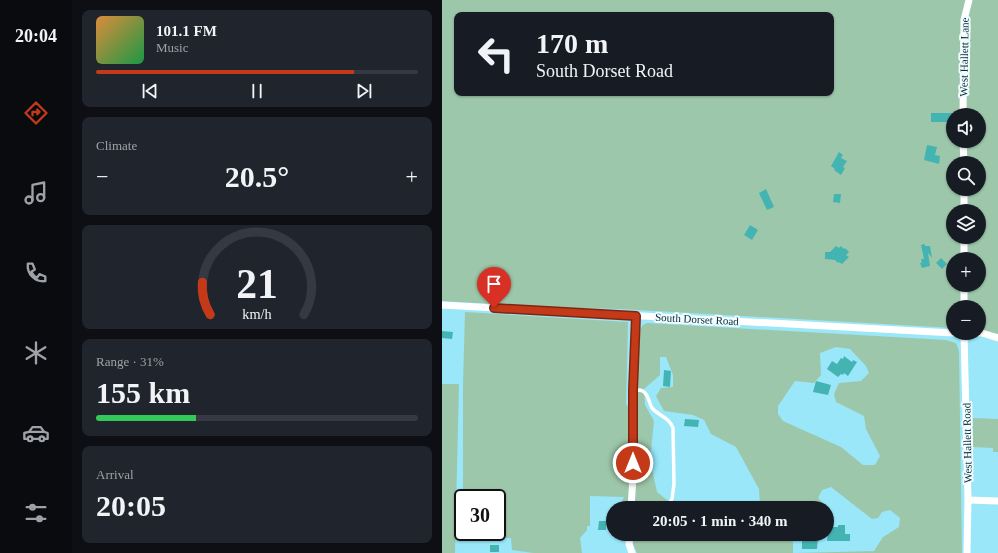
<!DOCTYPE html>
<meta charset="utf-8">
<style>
body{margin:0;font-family:"Times New Roman",serif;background:#20242c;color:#f1f3f6;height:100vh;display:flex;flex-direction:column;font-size:15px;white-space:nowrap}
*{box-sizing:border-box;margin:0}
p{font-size:13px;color:#9ea1a6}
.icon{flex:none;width:22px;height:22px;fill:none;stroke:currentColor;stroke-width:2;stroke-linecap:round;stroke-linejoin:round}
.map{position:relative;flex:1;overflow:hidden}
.panel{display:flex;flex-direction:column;gap:10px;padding:10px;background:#0d0f14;width:370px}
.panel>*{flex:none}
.top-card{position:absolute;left:12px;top:12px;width:380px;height:84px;border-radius:8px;box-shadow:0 1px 3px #0004;background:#171b24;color:#f1f3f6;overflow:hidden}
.tools{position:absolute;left:504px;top:108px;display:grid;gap:8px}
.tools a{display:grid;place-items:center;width:40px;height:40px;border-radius:50%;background:#171b24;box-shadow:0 1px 3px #0004;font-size:20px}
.speed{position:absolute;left:12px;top:489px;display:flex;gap:8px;font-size:20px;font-weight:700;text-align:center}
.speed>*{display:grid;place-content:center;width:52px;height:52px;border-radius:50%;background:#171b24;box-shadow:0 1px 3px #0004;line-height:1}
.speed .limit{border:2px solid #111;border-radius:6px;background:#fff;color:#111}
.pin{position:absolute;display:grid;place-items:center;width:34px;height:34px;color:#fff;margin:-41px -17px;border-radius:50% 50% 50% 0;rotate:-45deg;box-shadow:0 0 4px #0007}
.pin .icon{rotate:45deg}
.me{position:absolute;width:44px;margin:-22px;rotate:0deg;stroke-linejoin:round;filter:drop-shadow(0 0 3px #0008)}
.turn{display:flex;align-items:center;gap:14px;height:84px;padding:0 16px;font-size:18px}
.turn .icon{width:52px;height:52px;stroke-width:2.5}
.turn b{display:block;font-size:28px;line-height:34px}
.big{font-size:30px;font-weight:700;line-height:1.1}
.panel .card{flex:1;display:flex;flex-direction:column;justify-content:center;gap:6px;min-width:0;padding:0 14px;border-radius:8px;background:#20242c}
.panel .dial{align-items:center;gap:0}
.dial svg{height:104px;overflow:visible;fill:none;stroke:#363941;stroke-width:7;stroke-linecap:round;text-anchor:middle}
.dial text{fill:#f1f3f6;stroke:none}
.song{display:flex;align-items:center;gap:12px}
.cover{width:48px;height:48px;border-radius:6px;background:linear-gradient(135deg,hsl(30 70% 55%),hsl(140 70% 35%))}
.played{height:4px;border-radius:2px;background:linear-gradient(90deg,#c43a19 80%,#363941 80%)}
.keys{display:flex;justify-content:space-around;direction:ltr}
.heat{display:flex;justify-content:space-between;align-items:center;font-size:22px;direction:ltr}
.charge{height:6px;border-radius:3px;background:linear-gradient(90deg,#34c759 31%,#363941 0)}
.trip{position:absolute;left:164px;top:501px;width:228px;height:40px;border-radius:20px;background:#171b24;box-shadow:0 1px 3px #0004;font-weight:700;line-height:40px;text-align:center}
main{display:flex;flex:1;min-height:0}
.tab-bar{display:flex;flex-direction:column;width:72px;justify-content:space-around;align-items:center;background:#090b0e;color:#9ea1a6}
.tab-bar .icon{width:28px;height:28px}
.tab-bar .on{color:#c43a19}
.tab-bar b{font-size:18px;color:#f1f3f6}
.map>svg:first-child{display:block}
.green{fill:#9dc7aa;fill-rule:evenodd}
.building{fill:#44b4b3}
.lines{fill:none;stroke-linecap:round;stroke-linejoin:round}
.lane{stroke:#fff;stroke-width:3.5}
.street{stroke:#fff;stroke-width:7}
.route-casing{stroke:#7f2610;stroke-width:10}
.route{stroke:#c43a19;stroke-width:7}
.labels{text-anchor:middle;stroke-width:4;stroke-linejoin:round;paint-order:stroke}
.street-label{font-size:11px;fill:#002d36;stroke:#f2fbfe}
</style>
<main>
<nav class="tab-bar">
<b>20:04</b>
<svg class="icon on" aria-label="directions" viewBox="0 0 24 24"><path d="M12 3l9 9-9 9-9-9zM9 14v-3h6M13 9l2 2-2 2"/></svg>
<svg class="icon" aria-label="music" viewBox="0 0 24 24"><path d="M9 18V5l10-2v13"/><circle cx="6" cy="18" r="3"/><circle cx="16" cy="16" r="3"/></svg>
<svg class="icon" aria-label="phone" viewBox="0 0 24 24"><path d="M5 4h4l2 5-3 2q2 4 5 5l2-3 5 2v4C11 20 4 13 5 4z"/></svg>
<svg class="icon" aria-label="climate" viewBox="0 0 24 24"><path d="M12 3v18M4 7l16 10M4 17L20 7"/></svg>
<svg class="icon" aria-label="car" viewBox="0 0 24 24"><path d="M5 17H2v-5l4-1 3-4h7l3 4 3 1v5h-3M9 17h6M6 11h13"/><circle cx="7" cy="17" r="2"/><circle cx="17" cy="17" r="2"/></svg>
<svg class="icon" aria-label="filters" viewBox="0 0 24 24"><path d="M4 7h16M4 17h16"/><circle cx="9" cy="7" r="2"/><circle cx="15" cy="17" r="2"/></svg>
</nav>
<section class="panel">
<div class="card">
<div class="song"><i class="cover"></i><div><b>101.1 FM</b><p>Music</p></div></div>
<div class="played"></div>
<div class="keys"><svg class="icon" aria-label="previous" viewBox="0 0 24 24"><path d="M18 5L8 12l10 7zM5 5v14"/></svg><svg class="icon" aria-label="pause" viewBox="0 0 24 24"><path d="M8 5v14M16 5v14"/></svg><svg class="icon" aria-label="next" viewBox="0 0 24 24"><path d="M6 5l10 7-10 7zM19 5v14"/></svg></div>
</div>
<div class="card"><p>Climate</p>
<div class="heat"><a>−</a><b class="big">20.5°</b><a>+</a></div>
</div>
<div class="card dial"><svg viewBox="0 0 100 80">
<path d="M14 69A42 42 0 1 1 86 69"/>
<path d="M14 69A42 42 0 0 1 8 44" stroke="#c43a19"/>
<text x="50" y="56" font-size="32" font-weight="700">21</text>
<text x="50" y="72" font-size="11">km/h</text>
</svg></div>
<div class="card"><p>Range · 31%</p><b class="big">155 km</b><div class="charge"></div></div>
<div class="card"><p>Arrival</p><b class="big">20:05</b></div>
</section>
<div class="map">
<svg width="556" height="553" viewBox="0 0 556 553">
<rect width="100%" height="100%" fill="#99e7f9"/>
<!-- green -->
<g class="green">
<path d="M 0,0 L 556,0 L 556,334 L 537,331 L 537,307 L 511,307 L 511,328 L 178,309 L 103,307 L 0,301 ZM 15,15 L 389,15 L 389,93 L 15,93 ZM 511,115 L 537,115 L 537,141 L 511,141 ZM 511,163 L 537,163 L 537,189 L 511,189 ZM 511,211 L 537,211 L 537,237 L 511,237 ZM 511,259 L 537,259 L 537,285 L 511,285 Z"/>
<path d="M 23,312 L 186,322 L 184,404 L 188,410 L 189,476 L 187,508 L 178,508 L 179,503 L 182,497 L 148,496 L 148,526 L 145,526 L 145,530 L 138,538 L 140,553 L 91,553 L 70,550 L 69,538 L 21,537 L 21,384 ZM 21,498 L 55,498 L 55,532 L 21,532 Z"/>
<path d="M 205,323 L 504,340 L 514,343 L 517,351 L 520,553 L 355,553 L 432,551 L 441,537 L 457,527 L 458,518 L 448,510 L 440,512 L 436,518 L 430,519 L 389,487 L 380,490 L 376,498 L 384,506 L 384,508 L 316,508 L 318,505 L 317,489 L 294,447 L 269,434 L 262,420 L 251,415 L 222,411 L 214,396 L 219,388 L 231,387 L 231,375 L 224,357 L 218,357 L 218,375 L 202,389 L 203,405 L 212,421 L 208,460 L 215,492 L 235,508 L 192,508 L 197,331 L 201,325 ZM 394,347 L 408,349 L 424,366 L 427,373 L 419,381 L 397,383 L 392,394 L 394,402 L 422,416 L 424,429 L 438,456 L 433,465 L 421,465 L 399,447 L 341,421 L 336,414 L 336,406 L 353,381 L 372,383 L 379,375 L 378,353 Z"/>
<polygon points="0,384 17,384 13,553 0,553"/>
<polygon points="531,418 556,419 556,452 551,452 551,448 530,447"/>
<polygon points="191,534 351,534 351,553 195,553 191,544"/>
</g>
<!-- building -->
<g class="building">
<rect x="489" y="113" width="22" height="9"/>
<polygon points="485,145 495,147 493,155 498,156 497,164 482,160"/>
<polygon points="397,152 401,155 399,158 405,161 401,167 403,168 399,175 392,170 393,169 389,166"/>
<polygon points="324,189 332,207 325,210 317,193"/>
<polygon points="392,194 399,194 398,203 391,202"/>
<polygon points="308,225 316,230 310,240 302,235"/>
<polygon points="483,244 483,246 488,246 490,258 486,253 488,266 480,268 478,263 480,262 479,259 482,259 479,245"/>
<polygon points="394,246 397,248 399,246 402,249 403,248 407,252 404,255 407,257 400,264 397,262 396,263 393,260 383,259 383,252 388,252"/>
<polygon points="499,258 505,264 500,269 494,263"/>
<polygon points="0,331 11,332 10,339 0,338"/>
<polygon points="402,356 410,362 411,360 415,362 406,376 402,373 401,375 399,374 396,377 385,369 390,361 395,364 399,358 401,359"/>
<polygon points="222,370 229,371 228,387 221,386"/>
<polygon points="374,381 389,385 386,395 371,392"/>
<polygon points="243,419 257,420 256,427 242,426"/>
<polygon points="157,521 164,521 164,530 156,530"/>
<polygon points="396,525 403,525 403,534 408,534 408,541 385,541 386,530 390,530 390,527 396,527"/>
<polygon points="363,535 376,536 375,549 360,549 360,538 362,538"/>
<rect x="48" y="545" width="9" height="7"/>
</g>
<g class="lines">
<!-- lane -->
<path class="lane" d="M 191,390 C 196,390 200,389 203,393 C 207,397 207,403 210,408 C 217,416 227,417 231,428 L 232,484 L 230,499 L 225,508"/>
<!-- street -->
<g class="street">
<polyline points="521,115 522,20 527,0"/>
<polyline points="521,141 522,163"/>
<polyline points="522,189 522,211"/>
<polyline points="522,237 522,259"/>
<polyline points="522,285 522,307"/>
<polyline points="0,305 511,333"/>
<polyline points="516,333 540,333 556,338"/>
<polyline points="522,333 526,500 525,553"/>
<polyline points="526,500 556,501"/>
<polyline points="189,508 191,477 191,390 194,316"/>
<polyline points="188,534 187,544 190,553"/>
</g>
</g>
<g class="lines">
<!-- route casing -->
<g class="route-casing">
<polyline id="route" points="52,308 194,316 191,390 191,463"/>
</g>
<!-- route -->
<use href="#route" class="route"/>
</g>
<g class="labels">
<!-- street labels -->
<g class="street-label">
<text transform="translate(522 57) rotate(-89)" y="4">West Hallett Lane</text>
<text transform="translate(255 319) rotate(3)" y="4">South Dorset Road</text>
<text transform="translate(525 443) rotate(-91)" y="4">West Hallett Road</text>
</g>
</g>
</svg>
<div class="tools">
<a><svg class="icon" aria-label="sound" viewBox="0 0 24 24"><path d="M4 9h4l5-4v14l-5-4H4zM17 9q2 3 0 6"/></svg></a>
<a><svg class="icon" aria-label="search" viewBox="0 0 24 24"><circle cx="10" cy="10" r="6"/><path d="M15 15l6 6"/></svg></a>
<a><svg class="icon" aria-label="layers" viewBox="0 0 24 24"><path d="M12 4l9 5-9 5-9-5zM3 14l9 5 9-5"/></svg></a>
<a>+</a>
<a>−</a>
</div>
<div class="speed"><div class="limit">30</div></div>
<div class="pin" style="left:52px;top:308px;background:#d93025"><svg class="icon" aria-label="arrive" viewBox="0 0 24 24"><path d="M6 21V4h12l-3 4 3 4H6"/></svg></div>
<svg class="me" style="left:191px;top:463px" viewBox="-20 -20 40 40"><circle r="17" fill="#c43a19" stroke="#fff" stroke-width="3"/><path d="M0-11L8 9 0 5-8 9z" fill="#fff"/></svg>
<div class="trip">20:05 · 1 min · 340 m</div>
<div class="top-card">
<div class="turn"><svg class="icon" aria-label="left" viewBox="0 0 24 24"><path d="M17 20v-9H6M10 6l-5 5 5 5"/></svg><div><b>170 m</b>South Dorset Road</div></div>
</div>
</div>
</main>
